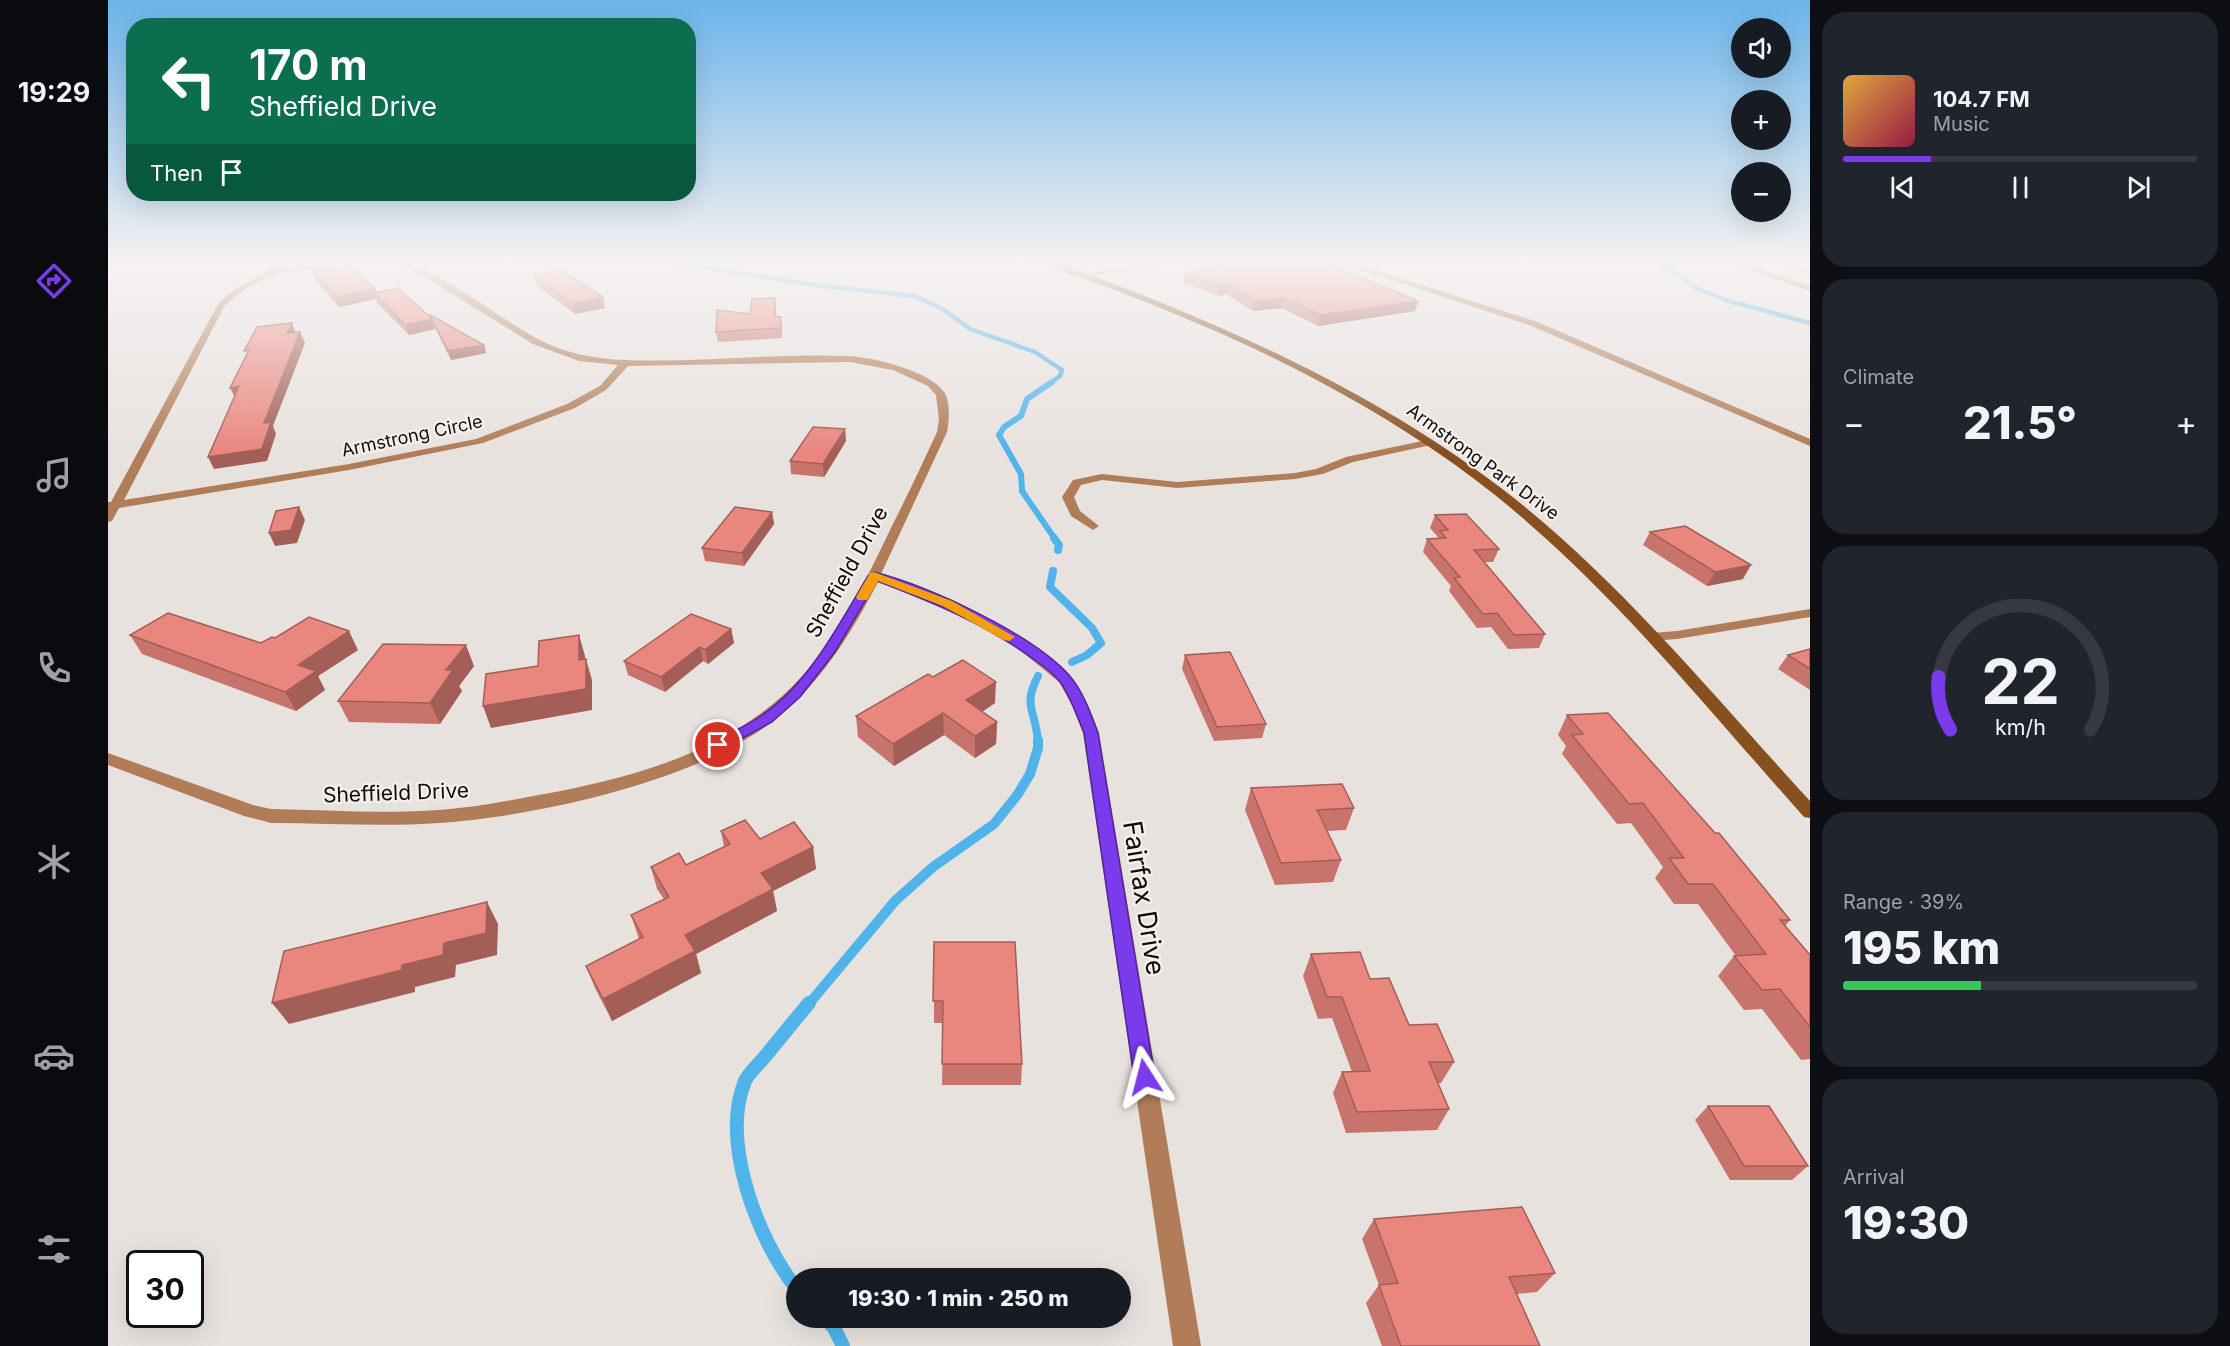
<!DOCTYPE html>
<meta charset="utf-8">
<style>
body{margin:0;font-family:Inter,sans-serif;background:#20242c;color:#f1f3f6;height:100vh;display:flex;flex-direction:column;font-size:22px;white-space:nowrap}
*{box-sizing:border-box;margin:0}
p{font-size:20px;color:#9ea1a6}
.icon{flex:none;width:33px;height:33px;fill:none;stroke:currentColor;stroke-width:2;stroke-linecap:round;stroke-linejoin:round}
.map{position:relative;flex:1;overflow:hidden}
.sheet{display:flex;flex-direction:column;gap:12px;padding:12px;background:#0d0f14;width:420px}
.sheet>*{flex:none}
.guide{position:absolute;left:18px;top:18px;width:570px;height:183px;border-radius:24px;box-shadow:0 6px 24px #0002;background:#0b6e4f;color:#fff;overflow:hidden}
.controls{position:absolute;left:1623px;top:18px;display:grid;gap:12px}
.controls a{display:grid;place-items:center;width:60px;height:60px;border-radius:50%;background:#171b24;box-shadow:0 6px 24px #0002;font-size:30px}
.speed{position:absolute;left:18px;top:1250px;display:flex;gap:12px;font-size:30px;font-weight:700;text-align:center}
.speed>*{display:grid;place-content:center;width:78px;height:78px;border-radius:50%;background:#171b24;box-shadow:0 6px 24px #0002;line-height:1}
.speed .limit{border:3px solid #111;border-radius:9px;background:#fff;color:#111}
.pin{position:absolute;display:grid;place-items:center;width:51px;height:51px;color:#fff;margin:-26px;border:3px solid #fff;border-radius:50%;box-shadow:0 2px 6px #0007}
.me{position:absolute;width:66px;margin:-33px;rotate:351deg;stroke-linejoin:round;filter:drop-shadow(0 0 4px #0008)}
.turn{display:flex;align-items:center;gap:21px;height:126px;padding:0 24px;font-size:27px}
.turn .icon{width:78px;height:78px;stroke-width:2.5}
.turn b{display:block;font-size:42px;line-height:51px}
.then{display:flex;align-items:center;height:57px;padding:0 24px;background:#0003;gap:12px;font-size:22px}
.big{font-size:45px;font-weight:800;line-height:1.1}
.sheet .tile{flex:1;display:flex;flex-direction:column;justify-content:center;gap:9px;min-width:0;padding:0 21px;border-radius:24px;background:#20242c}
.sheet .dial{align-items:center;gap:0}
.dial svg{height:156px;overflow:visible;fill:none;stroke:#363941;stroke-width:7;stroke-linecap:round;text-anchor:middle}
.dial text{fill:#f1f3f6;stroke:none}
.song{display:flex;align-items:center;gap:18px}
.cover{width:72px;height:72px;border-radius:9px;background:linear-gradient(135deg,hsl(40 70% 55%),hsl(340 70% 35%))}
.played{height:6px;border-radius:3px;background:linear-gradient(90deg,#7c3aed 25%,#363941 25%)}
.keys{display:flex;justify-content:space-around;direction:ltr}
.heat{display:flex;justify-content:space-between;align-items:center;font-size:33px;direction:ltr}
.charge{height:9px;border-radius:4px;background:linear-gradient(90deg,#34c759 39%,#363941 0)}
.trip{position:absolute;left:678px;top:1268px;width:345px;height:60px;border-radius:30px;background:#171b24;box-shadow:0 6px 24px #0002;font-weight:800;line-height:60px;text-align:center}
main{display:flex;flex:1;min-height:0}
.dock{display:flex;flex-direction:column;width:108px;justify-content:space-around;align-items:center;background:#090b0e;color:#9ea1a6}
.dock .icon{width:42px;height:42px}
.dock .on{color:#7c3aed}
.dock b{font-size:27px;color:#f1f3f6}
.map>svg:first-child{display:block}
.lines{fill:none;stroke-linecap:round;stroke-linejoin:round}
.stream-far4{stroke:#50b3ea;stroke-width:4.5}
.stream-far3{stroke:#50b3ea;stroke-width:6}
.stream-far2{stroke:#50b3ea;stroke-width:8}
.stream-far1{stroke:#50b3ea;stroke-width:10}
.stream{stroke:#50b3ea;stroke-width:14}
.lane{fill:#b07d58;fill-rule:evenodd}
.street{fill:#b07d58;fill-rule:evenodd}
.secondary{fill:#884f1f;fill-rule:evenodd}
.wall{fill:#c8746c}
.shaded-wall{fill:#a35e58}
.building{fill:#e9877e;stroke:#a35e58;stroke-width:1.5}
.route{fill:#7c3aed;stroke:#51269a;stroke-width:1.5}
.slow{fill:#f59e0b}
.labels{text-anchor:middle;stroke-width:4.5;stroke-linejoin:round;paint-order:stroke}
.far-street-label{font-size:18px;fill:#0e0c0b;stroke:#f6efec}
.street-label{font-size:21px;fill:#0e0c0b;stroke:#f6efec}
.near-street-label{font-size:26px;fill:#0e0c0b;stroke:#f6efec}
</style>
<main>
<nav class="dock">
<b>19:29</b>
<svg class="icon on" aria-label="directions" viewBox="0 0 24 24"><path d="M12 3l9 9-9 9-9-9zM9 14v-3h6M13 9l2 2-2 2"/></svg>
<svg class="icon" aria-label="music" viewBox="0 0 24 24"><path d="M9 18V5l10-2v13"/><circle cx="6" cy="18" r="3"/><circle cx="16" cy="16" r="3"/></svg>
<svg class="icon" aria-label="phone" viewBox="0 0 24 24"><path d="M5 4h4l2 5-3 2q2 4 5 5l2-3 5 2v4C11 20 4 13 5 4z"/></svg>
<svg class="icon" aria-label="climate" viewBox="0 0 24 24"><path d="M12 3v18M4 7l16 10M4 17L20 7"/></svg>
<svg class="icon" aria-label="car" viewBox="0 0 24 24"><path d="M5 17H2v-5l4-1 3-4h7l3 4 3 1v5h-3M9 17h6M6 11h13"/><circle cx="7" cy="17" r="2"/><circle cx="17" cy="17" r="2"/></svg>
<svg class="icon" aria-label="filters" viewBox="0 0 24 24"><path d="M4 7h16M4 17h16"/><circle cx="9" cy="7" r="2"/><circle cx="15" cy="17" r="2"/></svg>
</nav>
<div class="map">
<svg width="1702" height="1346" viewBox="0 0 1702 1346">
<rect width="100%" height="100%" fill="#e8e2df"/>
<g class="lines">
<!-- stream-far4 -->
<g class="stream-far4">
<polyline points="561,262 707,285 806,296 835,309 862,329 927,352 954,370 952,376 942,383"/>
<polyline points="1550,262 1590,289 1621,301 1702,323"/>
</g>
<!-- stream-far3 -->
<polyline class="stream-far3" points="944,382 919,399 913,416 896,427 891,435 913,474 914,491 947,539"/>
<!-- stream-far2 -->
<g class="stream-far2">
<polyline points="946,538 951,545 950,550"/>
<polyline points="945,571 942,587 984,628 993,643 979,655 964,662"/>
<path d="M 930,742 C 928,710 914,707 930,676"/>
</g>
<!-- stream-far1 -->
<polyline class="stream-far1" points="700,1005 787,901 825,867 886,824 910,794 922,774 930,748 930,740"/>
<!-- stream -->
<g class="stream">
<path d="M 688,1288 C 650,1240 612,1142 637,1081 C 640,1074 649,1066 654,1060 C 670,1041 685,1022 701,1003"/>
<polyline points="716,1317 726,1328 735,1346"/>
</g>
<!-- lane -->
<g class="lane">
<polygon points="1620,262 1632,262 1702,286 1702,291"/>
<polygon points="1319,440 1323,441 1323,445 1245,462 1215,474 1187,479 1069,488 994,480 973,485 966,497 972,511 991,526 985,530 963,516 954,497 965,480 994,474 1069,482 1187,473 1208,469 1238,457"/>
</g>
<!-- street -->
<g class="street">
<path d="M 171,262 L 179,262 L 172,270 L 220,262 L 241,262 L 164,275 L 138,288 L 117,305 L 16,500 L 241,464 L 368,439 L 459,404 L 492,386 L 510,365 L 471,361 L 425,344 L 315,276 L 287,262 C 322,262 395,321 430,339 C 456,353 487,359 517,360 C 591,363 666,353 740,356 C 765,357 822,371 836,392 C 843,402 841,421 839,432 L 773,574 L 845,600 L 917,640 L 962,676 L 980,705 L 991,733 L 1093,1346 L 1065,1346 L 975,733 L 964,705 L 951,682 L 907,646 L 835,606 L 770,582 C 743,634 711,686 664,722 C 585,782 430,816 331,823 C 276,827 219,823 163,823 L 136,816 L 0,765 L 0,753 L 145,805 L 163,809 C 219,810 275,814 331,810 C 362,808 394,802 425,796 C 523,779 628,751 696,674 C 733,632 758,580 782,530 C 798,498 814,465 829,432 L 831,419 L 828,395 L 820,386 L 785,370 L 742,362 L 520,366 L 498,390 L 467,408 L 375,443 L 241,470 L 11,508 L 4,521 L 0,522 L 0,502 L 3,502 L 110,304 C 130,283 151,280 171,262 Z"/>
<polygon points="1049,262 1071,262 975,277 971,275"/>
<polygon points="1229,262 1241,262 1427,321 1702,439 1702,446 1421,325"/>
<polygon points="1667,262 1679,262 1702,270 1702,275"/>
<polygon points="1702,609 1702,617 1569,639 1543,641 1536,637 1543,633 1569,631"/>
</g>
<!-- secondary -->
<path class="secondary" d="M 937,262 L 948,262 C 1105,320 1259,386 1393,488 C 1509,577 1604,694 1702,801 L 1702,818 L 1696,817 C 1597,706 1503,588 1387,495 C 1331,450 1269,412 1205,378 C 1145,346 1081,319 1017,294 C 991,283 961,276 937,262 Z"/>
</g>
<!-- wall -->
<g class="wall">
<polygon points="204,270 267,289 269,293 323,319 322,315 376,345 378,353 343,360 325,324 327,329 301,335 269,303 268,299 231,307 207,280"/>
<polygon points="1077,273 1310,301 1307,311 1210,326 1174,308 1145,311 1118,294 1111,296 1075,283"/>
<polygon points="425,275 495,297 497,308 467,314 428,285"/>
<polygon points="668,307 668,316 674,326 674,338 610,342 608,332 642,314"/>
<polygon points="737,429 738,441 716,477 683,474 682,461"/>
<polygon points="664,512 666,524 636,566 597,561 594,548"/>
<polygon points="1327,515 1391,549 1385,562 1376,562 1437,634 1431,648 1400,649 1383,627 1369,628 1341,591 1343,586 1315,552 1319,539 1329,538 1330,537 1322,528"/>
<polygon points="1542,532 1635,579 1599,586 1535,545"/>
<polygon points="623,629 626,643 600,664 595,661 557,692 520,675 516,661"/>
<polygon points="22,635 153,643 167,638 250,650 210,676 217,690 188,711 34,654"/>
<polygon points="1702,649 1702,690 1670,669 1680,655"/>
<polygon points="1077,655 1158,724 1154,738 1106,741 1074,669"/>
<polygon points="366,666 351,686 354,691 332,724 241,722 230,701"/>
<polygon points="825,677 887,703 874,712 889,722 888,744 867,758 836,735 786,766 750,737 748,716"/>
<polygon points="1459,715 1682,920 1677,926 1702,955 1702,1059 1693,1060 1654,1009 1636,1010 1610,976 1626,956 1628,956 1590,904 1566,904 1547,878 1555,867 1523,823 1509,824 1454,754 1458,746 1450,735"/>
<polygon points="1143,788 1246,808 1238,830 1219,831 1233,860 1225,882 1167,885 1137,810"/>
<polygon points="613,831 652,839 705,847 708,869 665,891 669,911 588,954 593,973 504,1021 487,988 478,966 531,939 523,915 556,899 549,889 543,867 578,865 616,847"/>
<polygon points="826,942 914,1064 913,1085 834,1085 835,1023 826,1023"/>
<polygon points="1203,954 1262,979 1301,1025 1346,1062 1333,1083 1330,1083 1341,1109 1329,1130 1238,1133 1225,1093 1234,1072 1244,1072 1224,1018 1210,1019 1195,976"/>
<polygon points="1600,1106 1700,1166 1684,1180 1622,1180 1587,1120"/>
<polygon points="1266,1219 1447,1273 1429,1292 1409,1294 1432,1346 1274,1346 1258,1303 1271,1285 1254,1239"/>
</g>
<!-- shaded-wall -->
<g class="shaded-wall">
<polygon points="1120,284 1118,294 1111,296 1113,286"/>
<polygon points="267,289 271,298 266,293 268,299 231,307 228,297"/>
<polygon points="495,297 497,308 467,314 465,304"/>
<polygon points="667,298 668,307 667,325 666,316"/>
<polygon points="1176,298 1174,308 1145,311 1147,301"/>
<polygon points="1310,301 1307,311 1210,326 1212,315"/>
<polygon points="324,319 327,329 301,335 297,325"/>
<polygon points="184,323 188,334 179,333"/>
<polygon points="192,332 197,343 165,426 168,434 159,461 106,469 100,457 156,423"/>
<polygon points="376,345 378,353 343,360 340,351"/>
<polygon points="131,386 128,399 122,388"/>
<polygon points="737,429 738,441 716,477 715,464"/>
<polygon points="191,507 197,520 189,543 167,546 161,533"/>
<polygon points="664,512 666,524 636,566 634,553"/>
<polygon points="1643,565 1635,579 1599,586 1607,572"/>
<polygon points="623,629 626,643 600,664 597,650"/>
<polygon points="241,631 250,650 210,676 217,690 188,711 177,692 190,665"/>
<polygon points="471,635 477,656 477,681 471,660"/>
<polygon points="358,645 366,666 351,686 354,691 332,724 322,703 338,670"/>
<polygon points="592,647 595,661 557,692 553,677"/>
<polygon points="478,659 484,680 484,710 383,728 375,706"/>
<polygon points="888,682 887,703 858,722 858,700"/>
<polygon points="835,713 836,735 786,766 785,744"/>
<polygon points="889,722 888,744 867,758 867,736"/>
<polygon points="705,847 708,869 665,891 669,911 588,954 593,973 504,1021 495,999 653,873"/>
<polygon points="379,902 390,924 389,955 348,965 347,977 307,987 307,992 181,1024 164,1003 294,965 336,943"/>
</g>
<!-- building -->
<g class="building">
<polygon points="1118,262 1216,262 1310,301 1212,315 1176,298 1147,301 1120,284 1113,286 1077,273"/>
<polygon points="243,265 267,289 228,297 204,270"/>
<polygon points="453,270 495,297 465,304 425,275"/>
<polygon points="290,288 324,319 297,325 266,293"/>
<polygon points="667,298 666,316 673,317 673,328 608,332 609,310 642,314 644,299"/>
<polygon points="322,315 376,345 340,351"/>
<polygon points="184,323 179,333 192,332 156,423 163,422 154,449 100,457 131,386 122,388 141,350 136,351 149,327"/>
<polygon points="705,427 737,429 715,464 682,461"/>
<polygon points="191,507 183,530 161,533 168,511"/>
<polygon points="627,507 664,512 634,553 594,548"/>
<polygon points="1358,514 1391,549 1366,550 1437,634 1406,635 1389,613 1375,614 1346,578 1352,577 1319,539 1338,538 1332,531 1340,530 1327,515"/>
<polygon points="1577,526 1643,565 1607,572 1542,532"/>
<polygon points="60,613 153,643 164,637 167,638 201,617 241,631 190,665 208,671 177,692 22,635"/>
<polygon points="583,614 623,629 597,650 592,647 553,677 516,661"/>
<polygon points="471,635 471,660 478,659 478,689 375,706 378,674 430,666 431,641"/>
<polygon points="275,644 358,645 338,670 345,670 322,703 230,701"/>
<polygon points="1702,649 1702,669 1680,655"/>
<polygon points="1122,652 1158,724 1109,727 1077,655"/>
<polygon points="855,660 888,682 858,700 889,722 867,736 835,713 785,744 748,716 820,674 825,677"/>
<polygon points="1500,713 1607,833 1611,833 1682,920 1672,920 1702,955 1702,1027 1672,989 1654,990 1626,956 1658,954 1605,884 1580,884 1561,858 1576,858 1535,803 1521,804 1464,735 1475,734 1459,715"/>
<polygon points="1234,784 1246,808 1209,810 1233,860 1173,863 1143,788"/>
<polygon points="637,820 652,839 686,822 705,847 653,873 665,889 577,935 587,951 495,999 478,966 535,937 523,915 561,897 543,867 571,853 578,865 622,844 613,831"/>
<polygon points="379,902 378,933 336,943 335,955 294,965 294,970 164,1003 176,951"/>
<polygon points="826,942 907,942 914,1064 834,1064 835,1001 825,1001"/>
<polygon points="1252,952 1262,979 1281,978 1301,1025 1329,1024 1346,1062 1321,1062 1341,1109 1249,1112 1234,1072 1262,1071 1234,997 1219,997 1203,954"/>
<polygon points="1600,1106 1661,1106 1700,1166 1636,1166"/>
<polygon points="1414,1207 1447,1273 1401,1277 1432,1346 1293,1346 1271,1285 1290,1283 1266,1219"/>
</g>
<!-- sky -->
<linearGradient id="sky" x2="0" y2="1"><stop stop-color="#6bb4e9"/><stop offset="0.58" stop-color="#f5f2f1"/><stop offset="1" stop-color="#f5f2f1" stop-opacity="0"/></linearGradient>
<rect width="1702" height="451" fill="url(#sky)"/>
<!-- route -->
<path class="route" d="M 766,572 C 821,586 924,634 961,675 C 975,691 983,714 990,733 L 1047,1077 L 1044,1084 L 1037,1086 L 1029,1084 L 1026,1077 L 976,733 C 969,716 963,698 953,683 C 946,674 934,665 925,659 C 878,624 824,602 769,581 L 727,652 L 692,697 L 664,722 L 615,749 L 605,749 L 602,745 L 605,742 C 621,733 639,726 654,715 C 702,682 731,624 760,576 Z"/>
<!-- slow -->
<polygon class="slow" points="766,572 844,601 907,637 901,641 896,640 835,606 770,581 759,600 750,600 748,597 762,573"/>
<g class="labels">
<!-- far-street labels -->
<g class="far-street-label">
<text transform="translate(304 436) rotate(-12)" y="6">Armstrong Circle</text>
<text transform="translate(1375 462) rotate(36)" y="6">Armstrong Park Drive</text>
</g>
<!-- street labels -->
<g class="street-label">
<text transform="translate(739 572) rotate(-61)" y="7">Sheffield Drive</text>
<text transform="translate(288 793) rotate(-2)" y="7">Sheffield Drive</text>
</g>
<!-- near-street labels -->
<g class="near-street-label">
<text transform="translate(1036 898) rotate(81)" y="9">Fairfax Drive</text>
</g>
</g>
</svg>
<div class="controls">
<a><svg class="icon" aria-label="sound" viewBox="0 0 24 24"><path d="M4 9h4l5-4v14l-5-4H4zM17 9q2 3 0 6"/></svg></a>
<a>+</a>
<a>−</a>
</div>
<div class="speed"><div class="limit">30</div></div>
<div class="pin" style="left:610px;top:745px;background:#d93025"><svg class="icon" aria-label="arrive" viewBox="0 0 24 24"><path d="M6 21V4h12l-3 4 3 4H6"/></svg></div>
<svg class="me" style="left:1037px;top:1077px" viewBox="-20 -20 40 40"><path d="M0-17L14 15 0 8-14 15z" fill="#7c3aed" stroke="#fff" stroke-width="4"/></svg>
<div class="trip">19:30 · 1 min · 250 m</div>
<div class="guide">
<div class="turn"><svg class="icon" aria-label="left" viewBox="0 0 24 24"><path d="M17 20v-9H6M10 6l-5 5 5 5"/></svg><div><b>170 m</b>Sheffield Drive</div></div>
<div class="then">Then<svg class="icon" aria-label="arrive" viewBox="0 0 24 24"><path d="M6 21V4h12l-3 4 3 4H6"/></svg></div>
</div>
</div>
<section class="sheet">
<div class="tile">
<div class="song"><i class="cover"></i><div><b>104.7 FM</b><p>Music</p></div></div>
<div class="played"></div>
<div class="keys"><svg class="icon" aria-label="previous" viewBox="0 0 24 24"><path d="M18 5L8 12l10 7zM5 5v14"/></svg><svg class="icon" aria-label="pause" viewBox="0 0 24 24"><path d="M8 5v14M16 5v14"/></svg><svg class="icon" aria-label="next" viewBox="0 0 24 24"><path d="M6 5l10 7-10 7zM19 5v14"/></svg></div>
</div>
<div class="tile"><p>Climate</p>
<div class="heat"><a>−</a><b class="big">21.5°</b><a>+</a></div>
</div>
<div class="tile dial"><svg viewBox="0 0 100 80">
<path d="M14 69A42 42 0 1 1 86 69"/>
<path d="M14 69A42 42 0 0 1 8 42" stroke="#7c3aed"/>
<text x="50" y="56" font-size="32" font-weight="700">22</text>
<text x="50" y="72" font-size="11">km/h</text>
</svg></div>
<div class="tile"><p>Range · 39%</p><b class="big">195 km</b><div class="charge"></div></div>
<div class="tile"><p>Arrival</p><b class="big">19:30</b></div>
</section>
</main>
